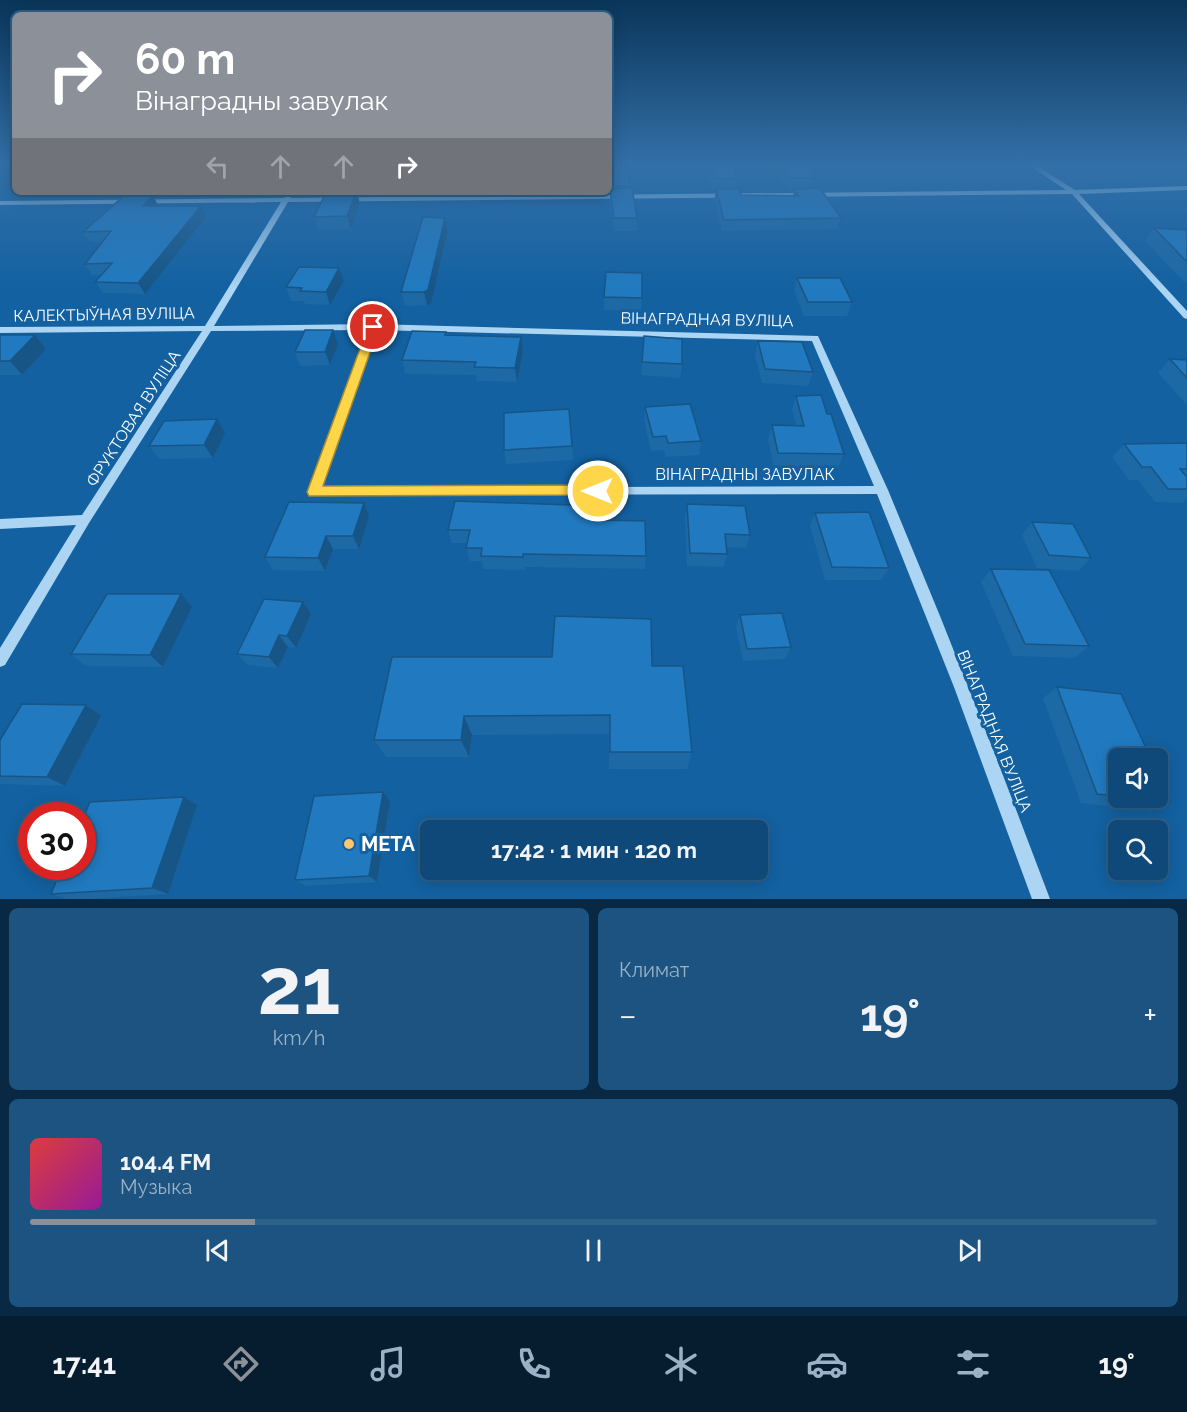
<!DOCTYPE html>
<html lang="ru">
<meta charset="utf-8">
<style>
body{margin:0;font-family:Raleway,sans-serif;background:#1c5380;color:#f1f3f6;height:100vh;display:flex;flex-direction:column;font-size:22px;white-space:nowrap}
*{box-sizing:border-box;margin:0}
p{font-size:20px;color:#9bb2c6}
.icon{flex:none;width:33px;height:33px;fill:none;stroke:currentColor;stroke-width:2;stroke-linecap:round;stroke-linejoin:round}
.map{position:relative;height:899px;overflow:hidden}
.details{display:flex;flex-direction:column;gap:9px;padding:9px;background:#082843;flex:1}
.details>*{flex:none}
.banner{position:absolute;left:12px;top:12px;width:600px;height:183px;border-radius:9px;box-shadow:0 3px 15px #0003,0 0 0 2px #2e618a;background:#8c9099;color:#fff;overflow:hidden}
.fabs{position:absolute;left:1108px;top:748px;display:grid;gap:12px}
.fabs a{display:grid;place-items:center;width:60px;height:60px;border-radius:9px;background:#0e4979;box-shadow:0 3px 15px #0003,0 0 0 2px #2e618a;font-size:30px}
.speed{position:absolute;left:18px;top:802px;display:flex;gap:12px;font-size:30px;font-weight:700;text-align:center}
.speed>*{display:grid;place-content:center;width:78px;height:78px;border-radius:50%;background:#0e4979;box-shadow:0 3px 15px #0003,0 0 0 2px #2e618a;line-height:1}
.speed .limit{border:9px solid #d22;background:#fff;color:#111}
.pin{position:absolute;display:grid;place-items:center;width:51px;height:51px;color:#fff;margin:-26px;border:3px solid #fff;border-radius:50%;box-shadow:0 2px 6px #0007}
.me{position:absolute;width:66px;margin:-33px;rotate:270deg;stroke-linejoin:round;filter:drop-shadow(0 0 4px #0008)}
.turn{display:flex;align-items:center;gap:21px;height:126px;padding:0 24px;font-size:27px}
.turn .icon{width:78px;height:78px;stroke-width:2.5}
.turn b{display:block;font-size:42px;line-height:51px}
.lanes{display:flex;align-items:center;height:57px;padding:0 24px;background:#0003;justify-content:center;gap:30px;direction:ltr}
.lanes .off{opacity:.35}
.big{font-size:45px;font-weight:700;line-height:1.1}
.details .card{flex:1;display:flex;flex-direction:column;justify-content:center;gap:9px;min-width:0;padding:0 21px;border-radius:9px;background:#1c5380}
.details .dial{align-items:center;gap:0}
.dial b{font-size:78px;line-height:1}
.song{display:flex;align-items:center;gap:18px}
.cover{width:72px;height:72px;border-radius:9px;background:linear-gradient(135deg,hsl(0 70% 55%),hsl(300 70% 35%))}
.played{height:6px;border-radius:3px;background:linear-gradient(90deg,#8c9099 20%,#2e618a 20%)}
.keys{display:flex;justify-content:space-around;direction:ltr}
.heat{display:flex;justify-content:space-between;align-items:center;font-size:33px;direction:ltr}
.details .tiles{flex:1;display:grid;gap:9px;grid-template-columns:1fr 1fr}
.card:last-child{grid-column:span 2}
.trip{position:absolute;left:420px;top:820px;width:348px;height:60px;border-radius:9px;background:#0e4979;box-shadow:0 3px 15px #0003,0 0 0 2px #2e618a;font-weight:700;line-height:60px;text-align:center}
.tabs{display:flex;height:96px;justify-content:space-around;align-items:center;background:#061d30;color:#9bb2c6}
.tabs .icon{width:42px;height:42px}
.tabs .selected{color:#8c9099}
.tabs b{font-size:27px;color:#f1f3f6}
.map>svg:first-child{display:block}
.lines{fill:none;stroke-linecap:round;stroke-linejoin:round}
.minor{fill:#acd5f4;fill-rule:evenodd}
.wall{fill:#1c69a5}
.shaded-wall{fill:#175586}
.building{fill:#217ac0;stroke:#175586;stroke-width:1.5}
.route{fill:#ffd54a;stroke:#a68a30;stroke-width:1.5}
.poi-dot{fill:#ffc570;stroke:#1361a1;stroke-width:2}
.labels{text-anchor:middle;stroke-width:6;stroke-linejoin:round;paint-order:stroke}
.street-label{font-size:16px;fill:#fff;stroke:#1361a1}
.near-poi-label{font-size:20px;font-weight:bold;fill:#fff;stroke:#1361a1;text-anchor:start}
</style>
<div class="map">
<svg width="1187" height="899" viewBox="0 0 1187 899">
<rect width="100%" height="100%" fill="#1361a1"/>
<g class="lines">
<!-- minor -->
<path class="minor" d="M 1027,164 L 1034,164 L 1075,190 L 1187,186 L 1187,190 L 1079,194 L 1187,311 L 1187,319 L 1184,318 L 1072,194 L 288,202 L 214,326 L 373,324 L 818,336 L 888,490 L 940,616 L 996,757 L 1050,899 L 1032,899 L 954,687 L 877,494 L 310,495 L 308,492 L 368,330 L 211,331 L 89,523 L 5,665 L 0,667 L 0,648 L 76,525 L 0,529 L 0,519 L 82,515 L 202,331 L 0,333 L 0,327 L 205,326 L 281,202 L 0,205 L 0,201 L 284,198 L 289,193 L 292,195 L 291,198 L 1066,190 ZM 376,330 L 812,341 L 874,486 L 321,488 Z"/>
</g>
<!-- wall -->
<g class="wall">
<polygon points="609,164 630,186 637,218 637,231 614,231 610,201 610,192 609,192"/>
<polygon points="705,164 732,164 737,179 735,189 741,195 793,196 794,191 787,191 771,164 805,164 815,178 812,188 841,218 837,229 722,231 714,200 716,191 712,191"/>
<polygon points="135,192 170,192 166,197 154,197 158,206 206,217 145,294 103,293 95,282 102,275 92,275 85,264 102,242 90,242 83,232 137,195"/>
<polygon points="326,192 364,192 363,195 358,195 360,204 351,229 319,230 314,217"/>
<polygon points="445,218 448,230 431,303 427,305 405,306 401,292"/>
<polygon points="1154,228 1187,230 1187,282 1184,282 1145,241"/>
<polygon points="797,278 852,302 847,316 804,316 794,291"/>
<polygon points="344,281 330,305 305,304 304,301 291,301 286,287"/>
<polygon points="604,297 642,298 641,311 604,310"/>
<polygon points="333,330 338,344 330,365 300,366 295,352"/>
<polygon points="446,332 447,335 521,337 523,351 517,382 477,381 476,375 405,374 402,360"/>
<polygon points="0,335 35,335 46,349 22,375 0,375"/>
<polygon points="644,336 682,364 680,378 641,375"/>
<polygon points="758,341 813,372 808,386 762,383 755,355"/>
<polygon points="1170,359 1187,360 1187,405 1158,373"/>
<polygon points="796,396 827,414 844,454 838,467 774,466 768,439 772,425 796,425 792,410"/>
<polygon points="645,407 701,441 699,455 666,457 664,450 651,451 644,420"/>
<polygon points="225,433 213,458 159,459 149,446"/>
<polygon points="1187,443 1187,498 1182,503 1155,502 1138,480 1129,480 1112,457 1124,444"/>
<polygon points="572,446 573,460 506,464 504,450"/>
<polygon points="364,503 369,517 359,549 333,549 325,571 273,570 265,557"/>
<polygon points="687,504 750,535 746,548 726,547 727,554 724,567 687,566 685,517"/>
<polygon points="815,513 889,568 881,580 825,580 810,526"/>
<polygon points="597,520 646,556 645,569 525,567 525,570 483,569 482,561 470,561 466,548 467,543 452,543 448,530"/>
<polygon points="1032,522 1091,558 1078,571 1037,568 1022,535"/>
<polygon points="991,569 1089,646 1074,658 1013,656 981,582"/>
<polygon points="192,607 163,667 86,666 71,654"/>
<polygon points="311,614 296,648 288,647 278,668 247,665 237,654"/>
<polygon points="740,615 791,647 785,659 743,661 736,627"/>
<polygon points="652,666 692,752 687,769 609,769 609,734 472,735 469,757 386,757 374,740"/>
<polygon points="1057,687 1119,759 1119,798 1158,798 1170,802 1151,811 1081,803 1043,698"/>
<polygon points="86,705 101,716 65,786 0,784 0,740"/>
<polygon points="383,792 390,801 377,882 306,886 295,880"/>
<polygon points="184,797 197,805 168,894 88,899 67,899 51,894"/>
</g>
<!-- shaded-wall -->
<g class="shaded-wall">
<polygon points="163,192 170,192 166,197"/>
<polygon points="356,192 360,204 351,229 347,216"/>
<polygon points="153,195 158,206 148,217 143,206"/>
<polygon points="201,206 206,217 145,294 138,283"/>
<polygon points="445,218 448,230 431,303 427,305 424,292"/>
<polygon points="339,268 344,281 330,305 326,292"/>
<polygon points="333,330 338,344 330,365 325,352"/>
<polygon points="35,335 46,349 22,375 10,361"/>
<polygon points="521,337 523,351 517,382 515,368"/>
<polygon points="217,419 225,433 213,458 204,445"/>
<polygon points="364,503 369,517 359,549 353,536"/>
<polygon points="326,536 333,549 325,571 318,558"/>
<polygon points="181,594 192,607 163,667 150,655"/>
<polygon points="303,602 311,614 296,648 287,636"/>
<polygon points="279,635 288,647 278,668 269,657"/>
<polygon points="86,705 101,716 65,786 47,777"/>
<polygon points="464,716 472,735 469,757 461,740"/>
<polygon points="383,792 390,801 377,882 369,876"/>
<polygon points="184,797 197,805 168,894 152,888"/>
</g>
<!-- building -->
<g class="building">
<polygon points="609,164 626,164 630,186 609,186"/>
<polygon points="710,164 732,164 737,179 714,179"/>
<polygon points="780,164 805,164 815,178 790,178"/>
<polygon points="632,188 637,218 614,218 610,189"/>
<polygon points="820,188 841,218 724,220 716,189 739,189 741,195 799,196 794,189"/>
<polygon points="326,192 356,192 347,216 314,217"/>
<polygon points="125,195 153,195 143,206 201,206 138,283 95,282 112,263 85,264 111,231 83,232"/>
<polygon points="423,217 445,218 428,290 424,292 401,292"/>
<polygon points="1154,228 1187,230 1187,262"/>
<polygon points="299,267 339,268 326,292 300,291 302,288 286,287"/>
<polygon points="606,272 642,273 642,298 604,297"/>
<polygon points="797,278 840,278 852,302 808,302"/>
<polygon points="305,330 333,330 325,352 295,352"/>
<polygon points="412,331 446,332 445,335 521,337 515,368 474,367 476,362 402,360"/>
<polygon points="0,335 35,335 10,361 0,361"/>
<polygon points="644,336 682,339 682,364 642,362"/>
<polygon points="758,341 802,342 813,372 765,369"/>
<polygon points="1170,359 1187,360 1187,378"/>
<polygon points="821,395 827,414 831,414 844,454 778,453 772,425 804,426 796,396"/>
<polygon points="690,404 701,441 668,443 666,436 653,437 645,407"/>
<polygon points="569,409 572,446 504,450 504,413"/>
<polygon points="217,419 204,445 149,446 164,421"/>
<polygon points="1187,443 1187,469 1180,469 1187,477 1187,489 1168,489 1151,467 1142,467 1124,444"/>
<polygon points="455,501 597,506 597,520 645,521 646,556 523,554 523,557 481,556 482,548 466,548 470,530 448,530"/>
<polygon points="289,502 364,503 353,536 326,536 318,558 265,557"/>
<polygon points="687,504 745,506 750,535 725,534 727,554 690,553"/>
<polygon points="869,512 889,568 832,567 815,513"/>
<polygon points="1032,522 1073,524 1091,558 1049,555"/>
<polygon points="991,569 1049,570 1089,646 1025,644"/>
<polygon points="107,594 181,594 150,655 71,654"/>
<polygon points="264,599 303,602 287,636 279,635 269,657 237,654"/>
<polygon points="782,613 791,647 747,649 740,615"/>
<polygon points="555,616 651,619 652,666 683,666 692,752 610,752 610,715 464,716 461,740 374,740 392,657 552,657"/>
<polygon points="1057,687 1121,694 1151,759 1119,759 1119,796 1097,794"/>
<polygon points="22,704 86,705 47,777 0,776 0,740"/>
<polygon points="1158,776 1170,802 1133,798 1158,798"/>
<polygon points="383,792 369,876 295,880 314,796"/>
<polygon points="184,797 152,888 51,894 62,867 82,867 82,820 90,802"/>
</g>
<!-- sky -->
<linearGradient id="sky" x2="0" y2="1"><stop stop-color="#0a3559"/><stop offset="0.57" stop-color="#3370a8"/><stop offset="1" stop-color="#3370a8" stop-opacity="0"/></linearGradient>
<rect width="1187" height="289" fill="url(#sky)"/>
<!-- route -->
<polygon class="route" points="373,324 379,327 323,486 598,485 603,487 605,491 603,495 309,496 307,492 368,327"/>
<!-- markers -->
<circle class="poi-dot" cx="349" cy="844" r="6"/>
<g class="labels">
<!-- street labels -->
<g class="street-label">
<text transform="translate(104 314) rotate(-1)" y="6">КАЛЕКТЫЎНАЯ ВУЛІЦА</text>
<text transform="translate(707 319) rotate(1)" y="6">ВІНАГРАДНАЯ ВУЛІЦА</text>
<text transform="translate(133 418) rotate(-57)" y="6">ФРУКТОВАЯ ВУЛІЦА</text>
<text x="745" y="480">ВІНАГРАДНЫ ЗАВУЛАК</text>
<text transform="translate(995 731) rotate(68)" y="6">ВІНАГРАДНАЯ ВУЛІЦА</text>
</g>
<!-- near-poi labels -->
<g class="near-poi-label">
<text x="361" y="851">МЕТА</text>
</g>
</g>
</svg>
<div class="fabs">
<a><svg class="icon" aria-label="sound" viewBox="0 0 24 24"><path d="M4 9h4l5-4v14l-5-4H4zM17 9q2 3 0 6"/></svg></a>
<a><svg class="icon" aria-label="search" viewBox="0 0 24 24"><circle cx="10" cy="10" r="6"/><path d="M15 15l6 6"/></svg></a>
</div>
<div class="speed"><div class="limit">30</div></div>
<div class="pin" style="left:373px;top:327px;background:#d93025"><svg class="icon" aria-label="arrive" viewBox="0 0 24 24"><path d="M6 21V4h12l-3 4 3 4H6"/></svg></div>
<svg class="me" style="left:598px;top:491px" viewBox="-20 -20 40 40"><circle r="17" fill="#ffd54a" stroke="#fff" stroke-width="3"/><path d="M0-11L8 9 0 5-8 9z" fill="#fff"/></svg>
<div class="trip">17:42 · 1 мин · 120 m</div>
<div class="banner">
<div class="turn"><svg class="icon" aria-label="right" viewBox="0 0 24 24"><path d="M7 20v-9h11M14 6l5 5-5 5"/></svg><div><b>60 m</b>Вінаградны завулак</div></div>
<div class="lanes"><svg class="icon off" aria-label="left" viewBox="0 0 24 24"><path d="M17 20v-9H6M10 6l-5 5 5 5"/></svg><svg class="icon off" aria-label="ahead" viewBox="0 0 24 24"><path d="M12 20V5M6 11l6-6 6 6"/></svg><svg class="icon off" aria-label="ahead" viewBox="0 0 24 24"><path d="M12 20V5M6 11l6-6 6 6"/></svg><svg class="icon" aria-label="right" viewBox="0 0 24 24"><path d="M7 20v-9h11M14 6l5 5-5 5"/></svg></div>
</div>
</div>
<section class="details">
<div class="tiles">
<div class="card dial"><b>21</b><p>km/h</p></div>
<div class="card"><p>Климат</p>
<div class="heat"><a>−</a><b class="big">19°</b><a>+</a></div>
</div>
<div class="card">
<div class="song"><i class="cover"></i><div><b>104.4 FM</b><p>Музыка</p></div></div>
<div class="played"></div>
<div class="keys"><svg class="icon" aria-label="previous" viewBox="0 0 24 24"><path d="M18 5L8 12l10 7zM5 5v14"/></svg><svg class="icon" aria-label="pause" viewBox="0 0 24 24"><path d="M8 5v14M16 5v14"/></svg><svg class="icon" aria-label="next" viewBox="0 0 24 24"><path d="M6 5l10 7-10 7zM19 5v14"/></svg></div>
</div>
</div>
</section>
<nav class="tabs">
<b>17:41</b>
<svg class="icon selected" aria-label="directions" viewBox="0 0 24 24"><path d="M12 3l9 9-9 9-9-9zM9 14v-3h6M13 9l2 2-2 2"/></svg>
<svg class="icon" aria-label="music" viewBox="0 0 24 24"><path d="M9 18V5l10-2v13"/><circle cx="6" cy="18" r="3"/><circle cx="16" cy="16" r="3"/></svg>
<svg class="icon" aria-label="phone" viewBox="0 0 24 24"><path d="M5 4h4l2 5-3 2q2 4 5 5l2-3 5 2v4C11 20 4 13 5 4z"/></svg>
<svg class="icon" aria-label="climate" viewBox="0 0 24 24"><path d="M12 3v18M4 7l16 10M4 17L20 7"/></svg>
<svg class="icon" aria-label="car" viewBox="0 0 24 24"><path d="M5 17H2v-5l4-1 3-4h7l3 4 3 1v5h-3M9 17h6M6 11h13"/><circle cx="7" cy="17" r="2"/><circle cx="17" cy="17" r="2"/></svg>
<svg class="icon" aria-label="filters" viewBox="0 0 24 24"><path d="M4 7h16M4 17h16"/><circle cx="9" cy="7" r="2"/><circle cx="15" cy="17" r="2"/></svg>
<b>19°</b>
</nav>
